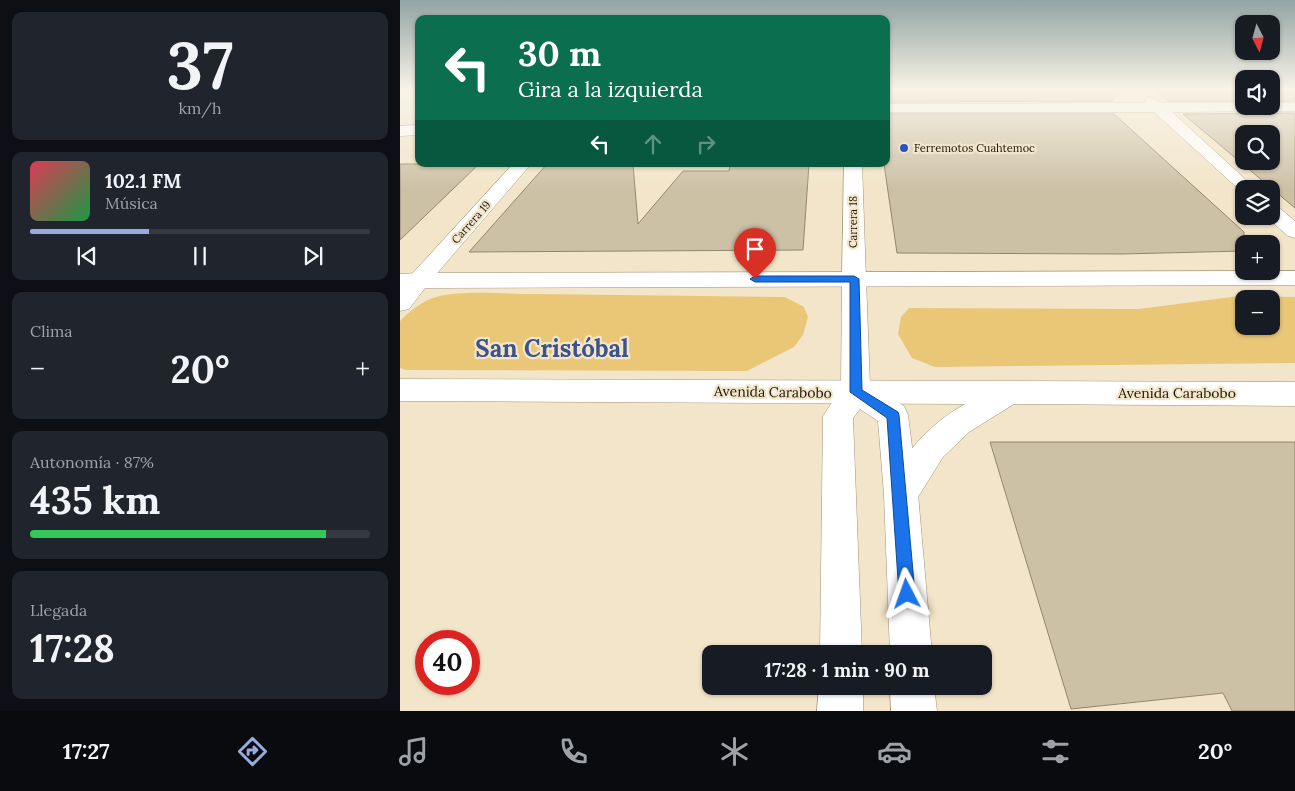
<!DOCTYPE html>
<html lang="es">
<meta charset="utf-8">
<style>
body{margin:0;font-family:Lora,serif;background:#20242c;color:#f1f3f6;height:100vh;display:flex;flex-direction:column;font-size:19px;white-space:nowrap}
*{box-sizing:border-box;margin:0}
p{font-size:16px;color:#9ea1a6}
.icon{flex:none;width:28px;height:28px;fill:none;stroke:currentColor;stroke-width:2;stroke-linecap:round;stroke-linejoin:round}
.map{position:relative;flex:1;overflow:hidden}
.side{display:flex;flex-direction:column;gap:12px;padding:12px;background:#0d0f14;width:400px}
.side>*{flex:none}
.hud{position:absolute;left:15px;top:15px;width:475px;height:152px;border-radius:10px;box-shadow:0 1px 4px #0004;background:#0b6e4f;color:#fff;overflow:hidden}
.needle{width:32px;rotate:174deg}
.fabs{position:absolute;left:835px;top:15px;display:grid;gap:10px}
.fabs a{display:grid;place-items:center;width:45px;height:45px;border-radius:10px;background:#171b24;box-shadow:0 1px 4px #0004;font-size:25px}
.speed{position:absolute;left:15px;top:630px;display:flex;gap:10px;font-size:25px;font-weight:700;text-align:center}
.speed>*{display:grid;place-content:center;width:65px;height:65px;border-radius:50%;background:#171b24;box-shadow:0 1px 4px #0004;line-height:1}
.speed .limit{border:8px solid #d22;background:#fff;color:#111}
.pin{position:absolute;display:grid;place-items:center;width:42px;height:42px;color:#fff;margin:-51px -21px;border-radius:50% 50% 50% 0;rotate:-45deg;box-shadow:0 0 5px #0007}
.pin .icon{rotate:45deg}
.me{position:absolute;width:55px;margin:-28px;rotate:356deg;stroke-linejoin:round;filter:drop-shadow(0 0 4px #0008)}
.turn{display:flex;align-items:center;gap:18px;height:105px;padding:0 20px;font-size:22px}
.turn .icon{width:65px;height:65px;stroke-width:2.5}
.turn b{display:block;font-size:35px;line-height:42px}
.lanes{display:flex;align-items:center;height:48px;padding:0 20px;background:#0003;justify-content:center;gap:25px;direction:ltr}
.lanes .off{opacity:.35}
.big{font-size:38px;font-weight:700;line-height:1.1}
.side .widget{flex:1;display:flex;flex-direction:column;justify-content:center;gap:8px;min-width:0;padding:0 18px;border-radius:10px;background:#20242c}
.side .dial{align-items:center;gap:0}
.dial b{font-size:65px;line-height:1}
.song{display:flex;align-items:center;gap:15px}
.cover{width:60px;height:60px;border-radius:8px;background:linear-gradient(135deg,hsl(350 70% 55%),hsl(140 70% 35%))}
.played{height:5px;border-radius:2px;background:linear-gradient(90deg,#99aade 35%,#363941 35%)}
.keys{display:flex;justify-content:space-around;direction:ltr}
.heat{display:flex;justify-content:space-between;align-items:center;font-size:28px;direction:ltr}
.charge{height:8px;border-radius:4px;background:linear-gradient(90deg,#34c759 87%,#363941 0)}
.trip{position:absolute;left:302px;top:645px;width:290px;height:50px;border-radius:10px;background:#171b24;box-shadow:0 1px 4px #0004;font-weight:700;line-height:50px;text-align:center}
.menu{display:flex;height:80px;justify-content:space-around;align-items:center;background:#090b0e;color:#9ea1a6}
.menu .icon{width:35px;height:35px}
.menu .selected{color:#99aade}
.menu b{font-size:22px;color:#f1f3f6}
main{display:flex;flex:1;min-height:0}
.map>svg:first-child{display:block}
.green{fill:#eac777;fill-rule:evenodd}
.building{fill:#ccc0a5;stroke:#92876d;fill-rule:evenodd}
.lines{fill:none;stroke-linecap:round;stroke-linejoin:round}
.minor-casing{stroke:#a0947a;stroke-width:1}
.tertiary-casing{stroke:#a0947a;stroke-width:1}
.secondary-casing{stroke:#a0947a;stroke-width:1}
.minor{fill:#fff;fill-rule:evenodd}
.tertiary{fill:#fff;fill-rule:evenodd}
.secondary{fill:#fff;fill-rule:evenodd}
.route{fill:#1a73e8;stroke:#114b97}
.poi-dot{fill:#2e51c1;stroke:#f2e5c9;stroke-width:2}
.labels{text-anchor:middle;stroke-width:4.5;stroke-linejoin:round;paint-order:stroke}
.far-poi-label{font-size:11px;fill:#19150b;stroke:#f2e5c9;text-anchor:start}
.far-street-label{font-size:11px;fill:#19150b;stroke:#f2e5c9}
.street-label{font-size:14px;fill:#19150b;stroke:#f2e5c9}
.town-label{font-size:24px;font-weight:bold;fill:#3b528c;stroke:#f2e5c9}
</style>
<main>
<section class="side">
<div class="widget dial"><b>37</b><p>km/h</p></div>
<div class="widget">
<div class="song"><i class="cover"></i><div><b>102.1 FM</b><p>Música</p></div></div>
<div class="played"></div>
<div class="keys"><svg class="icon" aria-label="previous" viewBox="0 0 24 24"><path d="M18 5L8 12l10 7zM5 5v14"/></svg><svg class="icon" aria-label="pause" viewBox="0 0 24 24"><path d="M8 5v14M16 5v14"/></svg><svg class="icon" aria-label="next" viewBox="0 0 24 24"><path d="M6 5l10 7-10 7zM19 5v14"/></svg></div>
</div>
<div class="widget"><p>Clima</p>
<div class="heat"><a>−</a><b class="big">20°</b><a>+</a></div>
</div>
<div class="widget"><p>Autonomía · 87%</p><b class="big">435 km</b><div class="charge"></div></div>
<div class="widget"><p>Llegada</p><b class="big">17:28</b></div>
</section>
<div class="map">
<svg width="895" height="711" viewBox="0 0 895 711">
<rect width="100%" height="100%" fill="#f2e5c9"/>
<!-- green -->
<g class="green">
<path d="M 134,294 L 385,297 L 404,307 L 408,317 L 403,335 L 394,347 L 347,371 L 6,370 L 0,368 L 0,321 C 10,311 22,301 36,297 C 62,290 106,294 134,294 Z"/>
<path d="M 839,296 L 895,297 L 895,363 L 535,367 L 512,358 L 498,334 L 501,317 L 509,308 L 739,309 ZM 844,299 L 871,299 L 871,326 L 844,326 Z"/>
</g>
<!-- building -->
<g class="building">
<polygon points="486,90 721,90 712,101 486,102"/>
<polygon points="755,90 844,90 844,101 768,101"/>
<rect x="871" y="90" width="24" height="11"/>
<path d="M 895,113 L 895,208 L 783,114 ZM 844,134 L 871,134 L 871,161 L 844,161 Z"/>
<polygon points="486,114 714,114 844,232 844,251 722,254 497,253 484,164 486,164"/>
<polygon points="0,164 79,164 0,240"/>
<polygon points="147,164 233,164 238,224 283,171 329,171 330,164 409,164 403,250 69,252"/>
<polygon points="590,442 895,442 895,711 832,711 823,693 671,709"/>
</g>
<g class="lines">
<!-- minor casing -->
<g class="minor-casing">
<g id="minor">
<polygon points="751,97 762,103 844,103 844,106 871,106 871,103 895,103 895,111 772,112 856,189 844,189 844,194 754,112 486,112 486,104 745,103 746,98"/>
<polygon points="19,125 19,135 0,136 0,126"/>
<polygon points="113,164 131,164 27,285 19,287 11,285 7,280 11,275"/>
<polygon points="444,164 462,164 466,279 462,284 454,286 446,284 442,279"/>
<polygon points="871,205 878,207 895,221 895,238 888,236 865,216 871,216"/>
</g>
</g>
<!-- tertiary casing -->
<g class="tertiary-casing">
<g id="tertiary">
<polygon points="454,272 462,274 466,279 470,386 504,406 508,415 518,494 532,654 490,654 484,494 478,421 460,409 453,418 462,654 420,654 423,416 441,389 442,279 446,274"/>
<polygon points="419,686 463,686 463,711 417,711"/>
<polygon points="490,686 534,686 537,711 491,711"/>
</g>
</g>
<!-- secondary casing -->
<g class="secondary-casing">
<g id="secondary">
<polygon points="895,271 895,285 25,288 9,309 0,311 0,274 19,273"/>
<path d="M 0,379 L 895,382 L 895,406 L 614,404 L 569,432 L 543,457 L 513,505 L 501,510 L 489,505 L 484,494 C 500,457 529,424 565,404 L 0,401 Z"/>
</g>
</g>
<!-- minor -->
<use href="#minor" class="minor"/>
<!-- tertiary -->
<use href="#tertiary" class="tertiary"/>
<!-- secondary -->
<use href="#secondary" class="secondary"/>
</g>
<!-- sky -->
<linearGradient id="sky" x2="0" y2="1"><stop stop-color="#91a4a3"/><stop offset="0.47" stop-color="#f9f3e7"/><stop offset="1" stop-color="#f9f3e7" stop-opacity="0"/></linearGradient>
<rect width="895" height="190" fill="url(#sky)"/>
<!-- route -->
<polygon class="route" points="454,276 459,279 462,390 498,412 499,415 515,594 513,600 507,602 501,600 499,594 487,418 450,392 450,282 355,282 350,279 355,276"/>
<!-- markers -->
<circle class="poi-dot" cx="504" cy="148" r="5"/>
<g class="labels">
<!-- far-poi labels -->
<g class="far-poi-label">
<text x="514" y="152">Ferremotos Cuahtemoc</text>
</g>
<!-- far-street labels -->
<g class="far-street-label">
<text transform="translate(71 222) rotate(-49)" y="4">Carrera 19</text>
<text transform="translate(453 222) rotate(-90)" y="4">Carrera 18</text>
</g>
<!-- street labels -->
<g class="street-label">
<text transform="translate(373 392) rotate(1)" y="5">Avenida Carabobo</text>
<text x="777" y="398">Avenida Carabobo</text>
</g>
<!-- town labels -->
<g class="town-label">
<text x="152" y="357">San Cristóbal</text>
</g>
</g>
</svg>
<div class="fabs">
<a><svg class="needle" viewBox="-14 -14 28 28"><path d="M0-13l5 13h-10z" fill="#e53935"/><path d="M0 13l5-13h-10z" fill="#9ea1a6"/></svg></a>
<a><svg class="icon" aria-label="sound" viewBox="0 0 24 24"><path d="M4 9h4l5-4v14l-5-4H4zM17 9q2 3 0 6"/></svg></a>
<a><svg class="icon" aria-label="search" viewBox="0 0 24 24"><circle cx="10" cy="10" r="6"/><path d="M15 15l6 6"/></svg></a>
<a><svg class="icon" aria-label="layers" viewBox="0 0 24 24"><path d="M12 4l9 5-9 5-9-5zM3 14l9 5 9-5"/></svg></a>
<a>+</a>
<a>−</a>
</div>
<div class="speed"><div class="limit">40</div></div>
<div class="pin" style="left:355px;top:279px;background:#d93025"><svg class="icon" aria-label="arrive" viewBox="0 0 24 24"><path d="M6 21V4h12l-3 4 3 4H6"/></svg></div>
<svg class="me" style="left:507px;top:594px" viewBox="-20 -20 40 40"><path d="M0-17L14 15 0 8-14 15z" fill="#1a73e8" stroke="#fff" stroke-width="4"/></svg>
<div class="trip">17:28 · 1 min · 90 m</div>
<div class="hud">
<div class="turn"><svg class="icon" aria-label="left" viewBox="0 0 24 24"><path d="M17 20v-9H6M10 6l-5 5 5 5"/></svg><div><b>30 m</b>Gira a la izquierda</div></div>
<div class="lanes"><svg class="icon" aria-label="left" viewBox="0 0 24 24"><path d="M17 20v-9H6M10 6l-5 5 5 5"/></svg><svg class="icon off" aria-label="ahead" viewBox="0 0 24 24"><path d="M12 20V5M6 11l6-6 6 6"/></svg><svg class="icon off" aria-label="right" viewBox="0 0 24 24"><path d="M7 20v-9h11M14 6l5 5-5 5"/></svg></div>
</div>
</div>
</main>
<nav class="menu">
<b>17:27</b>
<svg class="icon selected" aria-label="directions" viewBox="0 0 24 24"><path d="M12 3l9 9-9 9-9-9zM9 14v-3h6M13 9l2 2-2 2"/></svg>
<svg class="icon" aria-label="music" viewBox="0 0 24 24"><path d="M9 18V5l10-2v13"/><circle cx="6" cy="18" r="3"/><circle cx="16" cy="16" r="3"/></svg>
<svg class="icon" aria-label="phone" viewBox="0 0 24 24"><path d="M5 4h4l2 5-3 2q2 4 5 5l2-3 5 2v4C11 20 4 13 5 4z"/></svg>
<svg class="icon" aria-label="climate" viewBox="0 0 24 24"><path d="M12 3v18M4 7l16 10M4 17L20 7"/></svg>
<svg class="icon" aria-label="car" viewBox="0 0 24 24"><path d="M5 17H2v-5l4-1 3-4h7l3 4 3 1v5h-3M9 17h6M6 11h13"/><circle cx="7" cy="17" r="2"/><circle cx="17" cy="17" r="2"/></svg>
<svg class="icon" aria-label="filters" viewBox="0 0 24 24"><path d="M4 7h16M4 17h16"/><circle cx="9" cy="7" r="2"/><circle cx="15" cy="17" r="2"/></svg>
<b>20°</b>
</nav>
